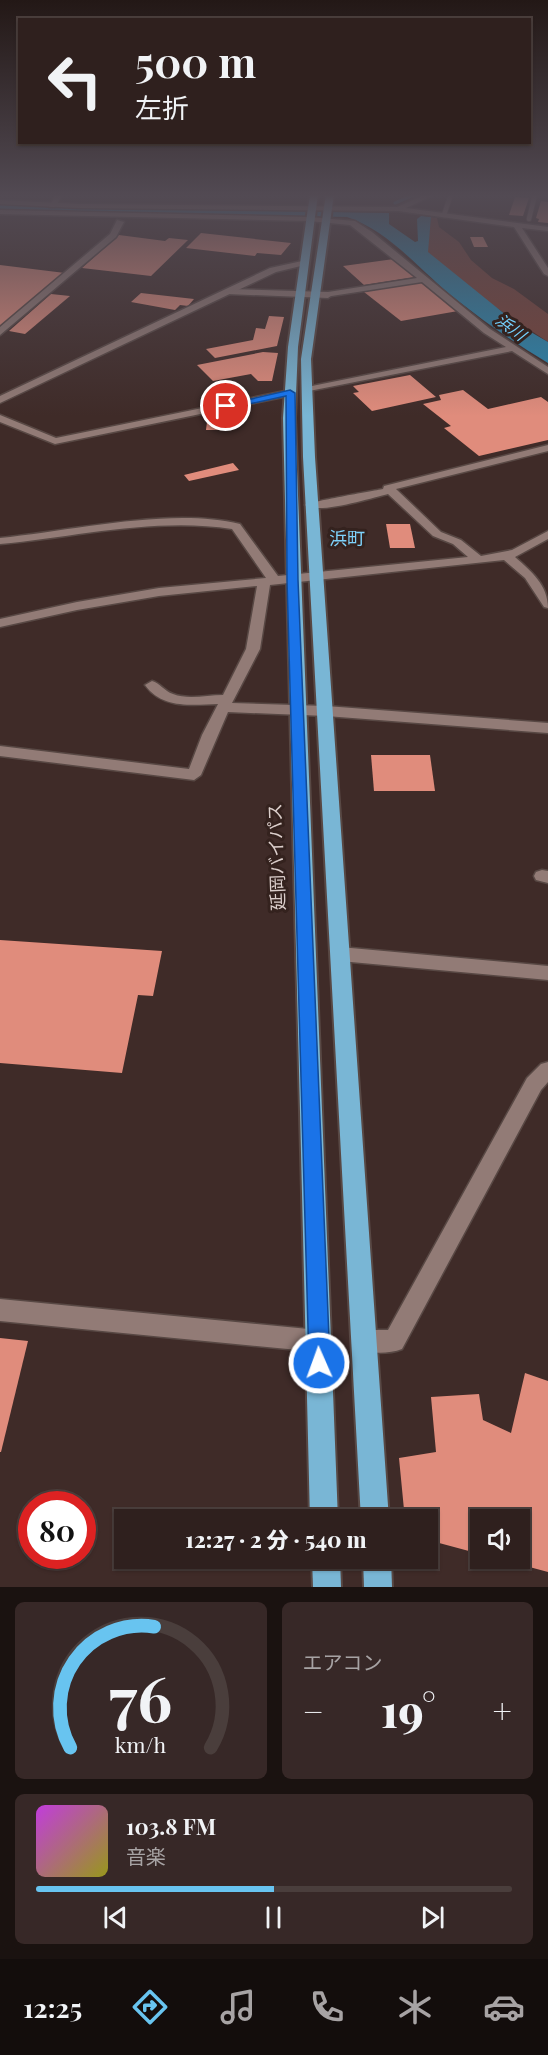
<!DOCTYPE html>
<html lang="ja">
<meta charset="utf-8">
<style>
body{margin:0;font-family:"Playfair Display","Noto Sans JP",serif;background:#372827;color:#f1f3f6;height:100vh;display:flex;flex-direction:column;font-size:22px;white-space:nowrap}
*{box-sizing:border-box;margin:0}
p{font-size:20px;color:#a7a3a4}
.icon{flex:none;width:33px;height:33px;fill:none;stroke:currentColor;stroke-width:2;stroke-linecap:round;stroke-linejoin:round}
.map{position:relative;height:1587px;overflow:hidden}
.details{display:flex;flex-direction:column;gap:15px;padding:15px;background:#1a1210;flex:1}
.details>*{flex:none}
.guide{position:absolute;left:18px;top:18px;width:513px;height:126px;border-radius:0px;box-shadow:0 2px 4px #0004,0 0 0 2px #4a3e3c;background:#2f201e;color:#f1f3f6;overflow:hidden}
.buttons{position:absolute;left:470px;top:1509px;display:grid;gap:12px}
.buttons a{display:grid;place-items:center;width:60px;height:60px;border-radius:0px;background:#2f201e;box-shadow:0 2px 4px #0004,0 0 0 2px #4a3e3c;font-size:30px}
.speed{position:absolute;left:18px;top:1491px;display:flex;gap:12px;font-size:30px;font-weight:700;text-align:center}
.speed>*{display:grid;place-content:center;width:78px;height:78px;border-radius:50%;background:#2f201e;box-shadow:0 2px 4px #0004,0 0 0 2px #4a3e3c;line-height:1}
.speed .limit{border:9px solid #d22;background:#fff;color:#111}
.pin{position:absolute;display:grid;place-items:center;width:51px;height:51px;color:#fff;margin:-26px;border:3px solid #fff;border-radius:50%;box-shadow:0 2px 6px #0007}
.me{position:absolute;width:66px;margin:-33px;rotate:358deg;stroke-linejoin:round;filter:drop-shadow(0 0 4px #0008)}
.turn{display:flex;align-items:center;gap:21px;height:126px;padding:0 18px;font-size:27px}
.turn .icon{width:78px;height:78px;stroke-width:2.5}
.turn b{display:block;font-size:42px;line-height:51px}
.big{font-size:45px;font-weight:800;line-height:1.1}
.details .card{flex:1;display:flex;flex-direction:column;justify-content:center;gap:9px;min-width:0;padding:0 21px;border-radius:9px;background:#372827}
.details .dial{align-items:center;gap:0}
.dial svg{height:156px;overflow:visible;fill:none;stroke:#4a3e3c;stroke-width:7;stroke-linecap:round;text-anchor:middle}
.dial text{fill:#f1f3f6;stroke:none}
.song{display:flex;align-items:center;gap:18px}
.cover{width:72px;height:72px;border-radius:9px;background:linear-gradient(135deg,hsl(290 70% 55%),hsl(60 70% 35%))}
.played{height:6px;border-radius:3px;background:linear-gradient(90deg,#68c4f0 50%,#4a3e3c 50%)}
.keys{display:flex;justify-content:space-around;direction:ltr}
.heat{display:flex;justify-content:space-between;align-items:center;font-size:33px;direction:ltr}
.details .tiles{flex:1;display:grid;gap:15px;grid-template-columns:1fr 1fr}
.card:last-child{grid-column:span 2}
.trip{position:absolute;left:114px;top:1509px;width:324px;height:60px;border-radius:0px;background:#2f201e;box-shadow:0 2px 4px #0004,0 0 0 2px #4a3e3c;font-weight:800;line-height:60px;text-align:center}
.tabs{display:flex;height:96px;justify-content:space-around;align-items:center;background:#130d0c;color:#a7a3a4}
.tabs .icon{width:42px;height:42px}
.tabs .current{color:#68c4f0}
.tabs b{font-size:27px;color:#f1f3f6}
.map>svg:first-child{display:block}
.green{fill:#784238}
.water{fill:#2889b2}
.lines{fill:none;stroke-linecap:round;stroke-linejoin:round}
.stream{stroke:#2889b2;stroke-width:3}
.building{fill:#e08c7c}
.service-casing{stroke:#584844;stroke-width:6}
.minor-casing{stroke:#584844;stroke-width:3}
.tertiary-casing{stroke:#584844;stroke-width:3}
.trunk-casing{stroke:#584844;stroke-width:4}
.service{stroke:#927b76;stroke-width:4.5}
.minor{fill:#927b76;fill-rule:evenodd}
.tertiary{fill:#927b76;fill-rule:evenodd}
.trunk{fill:#79b6d5;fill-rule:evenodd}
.route{fill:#1a73e8;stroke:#114b97;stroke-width:1.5}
.labels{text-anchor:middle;stroke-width:6;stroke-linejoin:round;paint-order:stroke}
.far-water-label{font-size:16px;font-style:italic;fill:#74d1fe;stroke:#34221e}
.far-quarter-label{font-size:18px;fill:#7ed2fb;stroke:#34221e}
.street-label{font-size:18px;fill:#dbcecb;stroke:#34221e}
</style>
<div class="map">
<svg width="548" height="1587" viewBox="0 0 548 1587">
<rect width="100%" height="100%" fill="#3f2b28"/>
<!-- green -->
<polygon class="green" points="431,217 437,218 439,227 459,242 471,260 492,278 514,289 548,314 548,342 491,304 427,252"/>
<!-- water -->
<path class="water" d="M 0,204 L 79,208 L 389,213 L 389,224 L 415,242 L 418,241 L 417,219 L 421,216 L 431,217 L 428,252 L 517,324 L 548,342 L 548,363 C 516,344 486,323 457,300 C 421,272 390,231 347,217 L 0,210 Z"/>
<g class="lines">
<!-- stream -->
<polyline class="stream" points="395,203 416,194"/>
</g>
<!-- building -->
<g class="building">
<polygon points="515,197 529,198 523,216 509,215"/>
<polygon points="541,201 548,202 548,223 538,222 539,219 536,218"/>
<polygon points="201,233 291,243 281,255 257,253 255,256 186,248"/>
<polygon points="119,235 165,241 169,238 188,240 151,276 82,268"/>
<polygon points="470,237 483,237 488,247 474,247"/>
<polygon points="394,259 416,277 364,285 343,266"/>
<polygon points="0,265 65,273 0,327"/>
<polygon points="420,282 458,311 401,321 364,292"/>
<polygon points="141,293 194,299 188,306 180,305 175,310 131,302"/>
<polygon points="51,294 70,296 25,334 9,331"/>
<polygon points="269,316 284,317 277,346 215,358 206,349 253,340 256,328 265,329"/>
<polygon points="263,352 278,353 272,381 258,381 251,374 213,381 197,365"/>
<polygon points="410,375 436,397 372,411 353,393 359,392 353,386"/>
<polygon points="463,390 488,409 541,397 548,402 548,440 479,456 444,428 451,426 423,404 441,400 439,395"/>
<polygon points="208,414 230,414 228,430 206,430"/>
<polygon points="233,463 239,470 189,481 184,475"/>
<polygon points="386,524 410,524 415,548 390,548"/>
<polygon points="371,755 430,755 435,791 374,791"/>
<polygon points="0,940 162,951 153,996 138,995 122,1073 0,1063"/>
<polygon points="0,1338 28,1341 1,1452 0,1452"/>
<polygon points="525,1373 548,1381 548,1572 500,1559 519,1558 519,1520 480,1520 480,1554 428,1540 428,1520 405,1520 399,1458 436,1452 431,1397 479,1394 483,1420 511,1433"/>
</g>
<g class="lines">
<!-- service casing -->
<g class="service-casing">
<g id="service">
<polyline points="444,215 451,194"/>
<polyline points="529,219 535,194"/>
</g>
</g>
<!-- minor casing -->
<g class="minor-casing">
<g id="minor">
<polygon points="56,194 63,194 55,207 49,207"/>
<polygon points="0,210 309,217 355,221 372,232 490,329 548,367 548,374 512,351 304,392 302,390 307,387 506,347 484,333 422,282 325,297 325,293 328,292 417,278 350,225 309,221 0,214"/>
<polygon points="117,220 124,222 116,237 0,335 0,327 110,234"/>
<polygon points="302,261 306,263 305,265 276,272 0,403 0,396 270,268"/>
<polygon points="290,390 293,391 293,395 55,444 0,422 0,415 56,438"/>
<path d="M 548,445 L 548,451 L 396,489 L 441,532 L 461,540 L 481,556 L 512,550 L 548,531 L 548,539 L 515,557 C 531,571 548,585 548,608 L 544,607 L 525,578 L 504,560 L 270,585 L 260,649 L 232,703 L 326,706 L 548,723 L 548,733 L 326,716 L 228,712 L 201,775 L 194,780 L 0,756 L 0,746 L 189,769 L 202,735 L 218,704 C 192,705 162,709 145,685 L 152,681 C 160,683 164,691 173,694 C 188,700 207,695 223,695 L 246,649 L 257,586 L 159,596 L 77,610 L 0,627 L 0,619 L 77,602 L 159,588 L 266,578 L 232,529 C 156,517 76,537 0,544 L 0,538 C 72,531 171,507 240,524 L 278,576 L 468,557 L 453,544 L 433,536 L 388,494 C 371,498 318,515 305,505 C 309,502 372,491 383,489 L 384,486 Z"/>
<polygon points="542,870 548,871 548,883 536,880 534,876 536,872"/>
<polygon points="340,947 548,966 548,980 340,961 334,959 331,954 334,949"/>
<path d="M 548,1062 L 548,1082 L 541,1090 L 402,1349 C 389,1354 370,1354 357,1349 L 354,1341 L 357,1333 L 365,1330 L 388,1330 L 527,1078 L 541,1064 Z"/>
<polygon points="0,1299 319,1330 327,1333 330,1341 327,1349 319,1352 0,1321"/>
</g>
</g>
<!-- tertiary casing -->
<g class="tertiary-casing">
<g id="tertiary">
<polygon points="427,194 436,194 406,208 548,227 548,231 522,228 548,268 548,276 544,274 514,227 398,211 79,208 0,204 0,200 79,204 397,207"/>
<polygon points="230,289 328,292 332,295 328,298 227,294 226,292"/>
</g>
</g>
<!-- trunk casing -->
<g class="trunk-casing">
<g id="trunk">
<polygon points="310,194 318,194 298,347 295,418 338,1520 310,1520 283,418 288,347"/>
<polygon points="326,194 334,194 311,359 315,457 389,1520 361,1520 303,457 301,359"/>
<polygon points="312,1558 340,1558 341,1587 313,1587"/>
<polygon points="363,1558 391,1558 392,1587 364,1587"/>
</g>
</g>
<!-- service -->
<use href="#service" class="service"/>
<!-- minor -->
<use href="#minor" class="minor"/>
<!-- tertiary -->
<use href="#tertiary" class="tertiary"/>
<!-- trunk -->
<use href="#trunk" class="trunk"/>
</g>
<!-- sky -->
<linearGradient id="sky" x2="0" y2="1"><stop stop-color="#231816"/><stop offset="0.47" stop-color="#524a53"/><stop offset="1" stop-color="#524a53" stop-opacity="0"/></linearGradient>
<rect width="548" height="416" fill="url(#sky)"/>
<!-- route -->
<polygon class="route" points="290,390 295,393 298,580 330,1363 327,1371 319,1374 312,1371 309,1363 287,580 286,396 226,409 221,406"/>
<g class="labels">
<!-- far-water labels -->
<g class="far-water-label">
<text transform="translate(511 327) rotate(37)" y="6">浜川</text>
</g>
<!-- far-quarter labels -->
<g class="far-quarter-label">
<text x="347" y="545">浜町</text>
</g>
<!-- street labels -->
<g class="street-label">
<text transform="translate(277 857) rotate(-92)" y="6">延岡バイパス</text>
</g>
</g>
</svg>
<div class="buttons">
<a><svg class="icon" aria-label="sound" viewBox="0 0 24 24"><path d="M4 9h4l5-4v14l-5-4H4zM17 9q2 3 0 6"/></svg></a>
</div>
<div class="speed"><div class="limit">80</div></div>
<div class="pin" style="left:226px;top:406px;background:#d93025"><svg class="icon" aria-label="arrive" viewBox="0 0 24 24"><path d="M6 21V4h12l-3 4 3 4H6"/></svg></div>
<svg class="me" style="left:319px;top:1363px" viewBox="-20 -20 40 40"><circle r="17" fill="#1a73e8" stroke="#fff" stroke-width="3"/><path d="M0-11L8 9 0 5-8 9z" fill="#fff"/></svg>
<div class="trip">12:27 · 2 分 · 540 m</div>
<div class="guide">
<div class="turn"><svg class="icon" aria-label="left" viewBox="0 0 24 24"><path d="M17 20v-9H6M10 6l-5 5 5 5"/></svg><div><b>500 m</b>左折</div></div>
</div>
</div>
<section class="details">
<div class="tiles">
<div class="card dial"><svg viewBox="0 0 100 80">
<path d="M14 69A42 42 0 1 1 86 69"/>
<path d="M14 69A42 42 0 0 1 57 7" stroke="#68c4f0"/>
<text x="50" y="56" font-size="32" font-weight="700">76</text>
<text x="50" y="72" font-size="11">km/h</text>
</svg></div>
<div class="card"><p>エアコン</p>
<div class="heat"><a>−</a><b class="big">19°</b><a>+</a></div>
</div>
<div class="card">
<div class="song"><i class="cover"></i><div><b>103.8 FM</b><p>音楽</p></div></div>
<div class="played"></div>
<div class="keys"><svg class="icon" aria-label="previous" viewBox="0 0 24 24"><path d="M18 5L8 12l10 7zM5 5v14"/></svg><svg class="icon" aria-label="pause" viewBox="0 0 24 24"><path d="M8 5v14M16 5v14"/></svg><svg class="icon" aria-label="next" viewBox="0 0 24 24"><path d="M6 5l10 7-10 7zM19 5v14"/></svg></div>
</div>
</div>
</section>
<nav class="tabs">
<b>12:25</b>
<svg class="icon current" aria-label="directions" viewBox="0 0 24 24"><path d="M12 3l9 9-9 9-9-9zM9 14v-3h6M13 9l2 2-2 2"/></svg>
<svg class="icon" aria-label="music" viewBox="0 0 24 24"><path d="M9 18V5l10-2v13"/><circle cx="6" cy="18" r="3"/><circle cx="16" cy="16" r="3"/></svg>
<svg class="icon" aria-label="phone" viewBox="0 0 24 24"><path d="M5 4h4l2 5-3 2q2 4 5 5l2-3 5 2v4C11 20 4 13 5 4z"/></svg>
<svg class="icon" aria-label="climate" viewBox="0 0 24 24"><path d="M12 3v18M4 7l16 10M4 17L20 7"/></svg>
<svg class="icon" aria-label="car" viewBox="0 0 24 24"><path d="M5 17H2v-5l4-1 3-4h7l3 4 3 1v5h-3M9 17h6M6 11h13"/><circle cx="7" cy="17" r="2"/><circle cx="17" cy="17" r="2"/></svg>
</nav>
